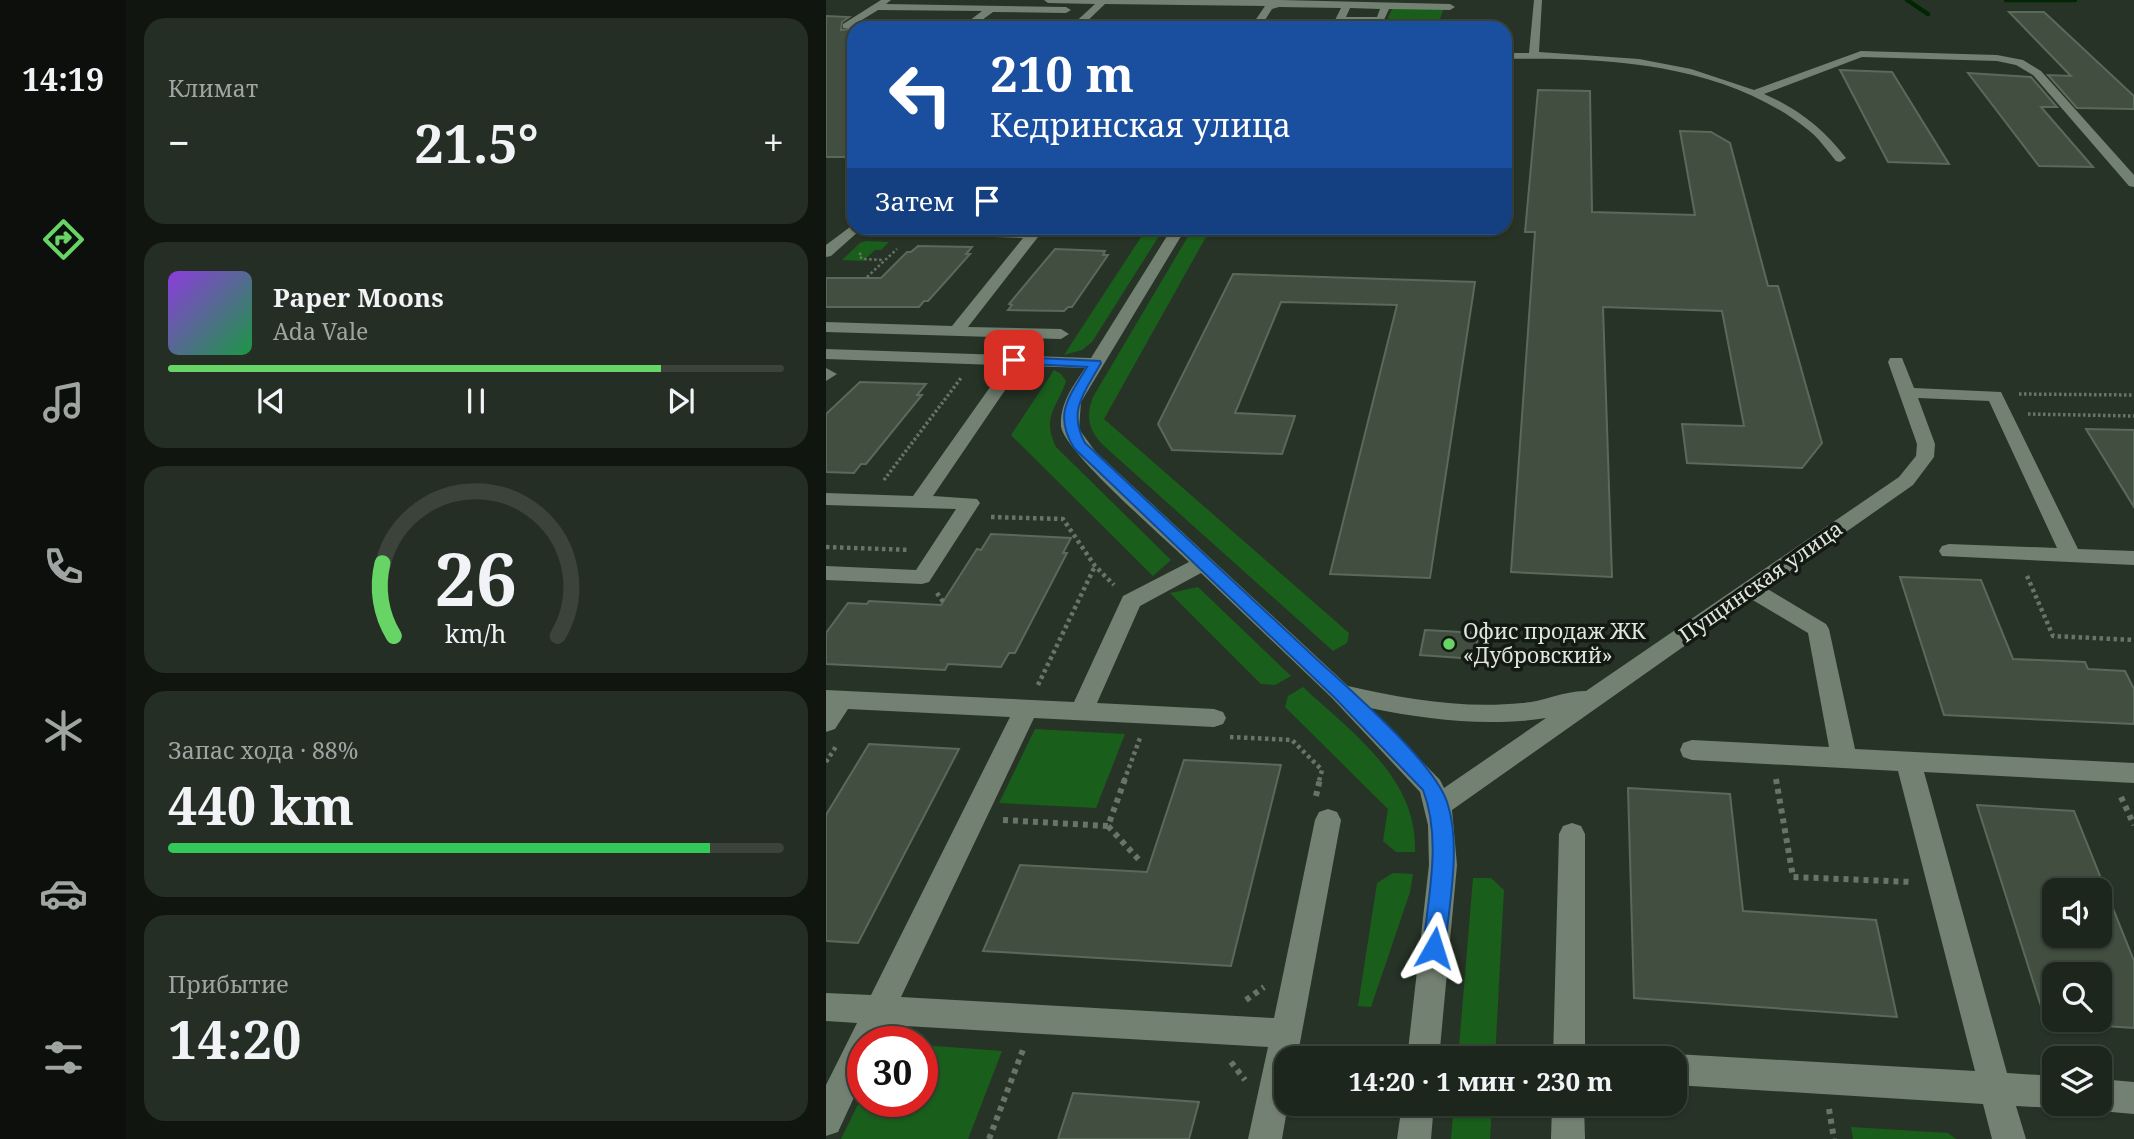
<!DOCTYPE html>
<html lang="ru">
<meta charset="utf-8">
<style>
body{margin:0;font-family:"Noto Serif",serif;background:#252e25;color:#f1f3f6;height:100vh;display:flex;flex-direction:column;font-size:26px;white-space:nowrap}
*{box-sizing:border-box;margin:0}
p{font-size:23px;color:#a0a5a3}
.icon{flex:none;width:38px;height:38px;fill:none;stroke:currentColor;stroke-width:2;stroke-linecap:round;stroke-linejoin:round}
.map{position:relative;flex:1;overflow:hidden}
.sheet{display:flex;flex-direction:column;gap:18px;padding:18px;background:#10150f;width:700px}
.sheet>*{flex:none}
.hud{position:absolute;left:21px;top:21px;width:665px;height:214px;border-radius:21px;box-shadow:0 2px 5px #0004,0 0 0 2px #3b433b;background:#1a4fa0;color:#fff;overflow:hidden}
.fabs{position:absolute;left:1216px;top:878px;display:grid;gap:14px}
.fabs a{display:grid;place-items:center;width:70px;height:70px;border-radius:14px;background:#1d261c;box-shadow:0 2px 5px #0004,0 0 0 2px #3b433b;font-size:35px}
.speed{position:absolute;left:21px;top:1026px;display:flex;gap:14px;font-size:35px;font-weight:700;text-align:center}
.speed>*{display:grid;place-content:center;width:91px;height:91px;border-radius:50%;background:#1d261c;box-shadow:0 2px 5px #0004,0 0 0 2px #3b433b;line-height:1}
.speed .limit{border:10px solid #d22;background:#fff;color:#111}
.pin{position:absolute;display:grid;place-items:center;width:60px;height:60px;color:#fff;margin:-30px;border-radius:14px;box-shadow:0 4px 10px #0006}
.me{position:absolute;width:77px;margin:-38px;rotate:6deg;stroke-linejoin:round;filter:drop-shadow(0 0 5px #0008)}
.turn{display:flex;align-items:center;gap:24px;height:147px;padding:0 28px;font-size:32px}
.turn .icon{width:91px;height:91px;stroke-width:2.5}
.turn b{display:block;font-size:49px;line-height:60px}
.then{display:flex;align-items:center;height:66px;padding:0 28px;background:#0003;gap:14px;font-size:26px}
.big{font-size:52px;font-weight:700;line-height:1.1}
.sheet .card{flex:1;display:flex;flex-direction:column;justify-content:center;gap:10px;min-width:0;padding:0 24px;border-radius:21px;background:#252e25}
.sheet .dial{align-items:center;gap:0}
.dial svg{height:182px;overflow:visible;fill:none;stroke:#3b433b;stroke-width:7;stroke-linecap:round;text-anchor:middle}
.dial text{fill:#f1f3f6;stroke:none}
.song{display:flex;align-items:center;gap:21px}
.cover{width:84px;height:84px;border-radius:10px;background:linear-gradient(135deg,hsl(270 70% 55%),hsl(140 70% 35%))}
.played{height:7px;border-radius:4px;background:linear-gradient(90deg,#67d466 80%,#3b433b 80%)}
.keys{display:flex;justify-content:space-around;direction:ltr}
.heat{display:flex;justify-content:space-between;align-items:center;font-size:38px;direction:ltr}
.charge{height:10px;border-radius:5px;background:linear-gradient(90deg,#34c759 88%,#3b433b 0)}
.trip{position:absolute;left:448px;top:1046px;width:413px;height:70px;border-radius:21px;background:#1d261c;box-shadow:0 2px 5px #0004,0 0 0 2px #3b433b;font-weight:700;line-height:70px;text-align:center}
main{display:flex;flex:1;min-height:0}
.tabs{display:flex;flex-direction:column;width:126px;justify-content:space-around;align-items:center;background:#0c0f0b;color:#a0a5a3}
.tabs .icon{width:49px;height:49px}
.tabs .selected{color:#67d466}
.tabs b{font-size:32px;color:#f1f3f6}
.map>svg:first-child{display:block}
.green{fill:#1a5e1c}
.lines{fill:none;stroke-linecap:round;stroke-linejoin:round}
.stream{stroke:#002602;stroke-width:4.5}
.building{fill:#414e40;stroke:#5b695a;stroke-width:2;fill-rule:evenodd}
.path-far3{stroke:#697468;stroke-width:2.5;stroke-dasharray:2.5 2.5;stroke-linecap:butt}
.path-far2{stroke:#697468;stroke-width:3.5;stroke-dasharray:2.5 2.5;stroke-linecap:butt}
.path-far1{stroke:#697468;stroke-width:4.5;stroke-dasharray:3.5 3.5;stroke-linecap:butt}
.path{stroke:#697468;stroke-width:6;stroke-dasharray:5 5;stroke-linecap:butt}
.minor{fill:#738172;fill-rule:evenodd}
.route{fill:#1a73e8;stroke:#114b97;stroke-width:2}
.poi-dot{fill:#67d466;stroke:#141913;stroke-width:2.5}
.labels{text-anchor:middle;stroke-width:7;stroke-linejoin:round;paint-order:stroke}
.street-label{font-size:21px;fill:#dee6de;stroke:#141913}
.poi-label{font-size:21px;fill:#dee6de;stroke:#141913;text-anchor:start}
</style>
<main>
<nav class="tabs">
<b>14:19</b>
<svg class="icon selected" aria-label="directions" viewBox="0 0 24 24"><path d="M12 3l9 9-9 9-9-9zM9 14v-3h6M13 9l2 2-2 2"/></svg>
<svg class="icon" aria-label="music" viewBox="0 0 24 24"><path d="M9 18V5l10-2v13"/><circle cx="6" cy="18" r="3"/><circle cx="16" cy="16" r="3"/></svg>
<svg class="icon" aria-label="phone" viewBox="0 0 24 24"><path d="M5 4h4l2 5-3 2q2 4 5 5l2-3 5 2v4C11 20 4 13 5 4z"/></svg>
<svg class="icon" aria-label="climate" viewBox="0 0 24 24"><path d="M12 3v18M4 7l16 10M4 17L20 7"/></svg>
<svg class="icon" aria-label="car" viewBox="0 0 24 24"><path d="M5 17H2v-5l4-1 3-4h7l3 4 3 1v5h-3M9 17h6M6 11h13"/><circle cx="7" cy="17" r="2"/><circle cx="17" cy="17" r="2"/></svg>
<svg class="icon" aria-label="filters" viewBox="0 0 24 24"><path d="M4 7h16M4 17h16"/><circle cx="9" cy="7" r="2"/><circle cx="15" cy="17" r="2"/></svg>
</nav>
<section class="sheet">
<div class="card"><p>Климат</p>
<div class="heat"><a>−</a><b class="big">21.5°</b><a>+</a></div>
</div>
<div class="card">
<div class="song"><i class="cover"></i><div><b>Paper Moons</b><p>Ada Vale</p></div></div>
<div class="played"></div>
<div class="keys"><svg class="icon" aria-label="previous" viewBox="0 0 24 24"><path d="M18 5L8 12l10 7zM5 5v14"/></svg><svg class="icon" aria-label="pause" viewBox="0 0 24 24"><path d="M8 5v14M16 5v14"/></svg><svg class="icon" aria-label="next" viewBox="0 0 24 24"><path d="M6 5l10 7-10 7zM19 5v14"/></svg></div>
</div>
<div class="card dial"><svg viewBox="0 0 100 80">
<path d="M14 69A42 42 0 1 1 86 69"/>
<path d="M14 69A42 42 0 0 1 9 37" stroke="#67d466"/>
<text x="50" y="56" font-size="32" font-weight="700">26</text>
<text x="50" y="72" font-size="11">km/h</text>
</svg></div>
<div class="card"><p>Запас хода · 88%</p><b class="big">440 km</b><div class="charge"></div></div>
<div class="card"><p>Прибытие</p><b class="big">14:20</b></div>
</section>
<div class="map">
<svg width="1308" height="1139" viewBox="0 0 1308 1139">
<rect width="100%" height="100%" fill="#273326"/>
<!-- green -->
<g class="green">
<polygon points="567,7 618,8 614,19 607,21 566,20 562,18"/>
<polygon points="321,228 338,228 266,342 256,350 238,355"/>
<path d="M 367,228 L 385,228 L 278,419 L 523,633 L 521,643 L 507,651 L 278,446 C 263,431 259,417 267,397 Z"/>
<polygon points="40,241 63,242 55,250 49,250 37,261 16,260 34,243"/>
<path d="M 228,370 L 235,374 L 240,381 C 232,407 215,416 230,447 L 345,560 L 327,576 L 185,435 Z"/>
<polygon points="372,587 465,676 449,685 435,684 344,593"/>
<path d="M 477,687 C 526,733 592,778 589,852 L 570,852 L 557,841 L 562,809 L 459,707 L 462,696 Z"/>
<polygon points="209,729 299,734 270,808 173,803"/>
<polygon points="567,873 587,874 584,892 545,1007 532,1006 551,883"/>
<polygon points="647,878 665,878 678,890 669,1059 632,1059"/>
<polygon points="96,1045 176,1051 142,1139 15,1139 37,1094 37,1101 96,1101"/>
<polygon points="628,1104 666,1104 664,1139 625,1139"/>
<polygon points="1025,1127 1122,1133 1130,1139 1027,1139"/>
</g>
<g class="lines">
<!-- stream -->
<g class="stream">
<polyline points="1081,0 1102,14"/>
<polyline points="1180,0 1249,0"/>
</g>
</g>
<!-- building -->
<g class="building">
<polygon points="1183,12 1218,12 1308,96 1308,109 1251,108 1222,75 1245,76"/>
<polygon points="0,16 23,17 16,22 15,30 28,28 28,157 0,157"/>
<polygon points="1014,70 1066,72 1123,164 1062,162"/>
<polygon points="1142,73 1205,77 1231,107 1215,107 1267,167 1213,166"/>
<polygon points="712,90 764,91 766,212 869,215 854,131 885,132 904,143 942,286 952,286 996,443 976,468 861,463 856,424 918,426 896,311 777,307 786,577 685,572 709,232 699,232"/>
<polygon points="92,246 146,247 140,254 144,254 120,281 102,301 98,301 93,307 0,307 0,278 55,278 81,252 85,252"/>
<polygon points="229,249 279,251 277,255 282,255 246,307 242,307 238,311 182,310 186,305 183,304"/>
<polygon points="407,274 649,282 604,578 504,574 571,305 455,302 409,413 469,416 456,454 346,450 332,424"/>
<polygon points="34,382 100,384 91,395 96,395 40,464 35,464 28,473 0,472 0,414"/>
<polygon points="1260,429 1308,430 1308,507"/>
<polygon points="165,534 245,538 237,553 241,553 189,653 183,653 175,667 122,664 119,670 0,664 0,633 22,603 41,604 43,601 115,605 151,549 155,550"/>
<polygon points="1074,577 1155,580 1187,659 1259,662 1262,669 1299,671 1308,689 1308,724 1118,715"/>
<polygon points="599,630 652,633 649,659 594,655"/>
<polygon points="43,744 133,749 32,943 0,941 0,815"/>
<polygon points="358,760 455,765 405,966 157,951 194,865 321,872"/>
<polygon points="802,788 904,794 917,911 1050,920 1071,1017 808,998"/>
<path d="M 1151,805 L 1248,811 L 1308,961 L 1308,1028 L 1220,1022 ZM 1228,891 L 1274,891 L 1274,936 L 1228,936 ZM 1228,975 L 1274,975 L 1274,1020 L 1228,1020 Z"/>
<polygon points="247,1093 373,1102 363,1139 232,1139"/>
</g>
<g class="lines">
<!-- path-far3 -->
<g class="path-far3">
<polyline points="35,253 33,255 36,259 58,260"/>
<polyline points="41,277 71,249"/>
</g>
<!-- path-far2 -->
<g class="path-far2">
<polyline points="1193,394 1308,395"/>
<polyline points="1202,414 1308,416"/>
<polyline points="58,480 135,378"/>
</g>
<!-- path-far1 -->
<g class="path-far1">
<polyline points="165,517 237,519 269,566 288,585"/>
<polyline points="0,547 84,550"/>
<polyline points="1201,576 1227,636 1308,640"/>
<polyline points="111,593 118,603"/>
<polyline points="212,685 269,566"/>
<polyline points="404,737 466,740 496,770 493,781"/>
<polyline points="0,762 11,745"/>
<polyline points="298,781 314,738"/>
</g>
<!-- path -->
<g class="path">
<polyline points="950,779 967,877 1086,882"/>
<polyline points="490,796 494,779"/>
<polyline points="1295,797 1308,825"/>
<polyline points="177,820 282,826 299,779"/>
<polyline points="282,826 315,862"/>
<polyline points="420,1000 438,987"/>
<polyline points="405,1062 419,1080"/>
<polyline points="1003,1109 1008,1139"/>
<polyline points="163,1139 198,1047"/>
</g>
<!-- minor -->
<g class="minor">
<polygon points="55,0 65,0 60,4 240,7 245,10 240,13 167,12 145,28 134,28 156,11 52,10 23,28 17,28 17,24"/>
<path d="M 218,0 L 455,0 L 624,4 L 629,7 L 624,10 L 563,9 L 557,22 L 514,23 L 509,20 L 515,8 L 453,7 L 446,9 L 434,28 L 424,28 L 439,6 L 279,4 L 254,28 L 243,28 L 269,4 L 222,3 ZM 524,8 L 554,9 L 551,17 L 520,17 Z"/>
<path d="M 708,0 L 716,0 L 713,52 L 813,59 L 865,69 L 928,90 L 1035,51 L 1171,55 L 1197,60 L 1215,71 L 1308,175 L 1308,187 L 1303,186 L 1207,75 L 1190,65 L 1171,61 L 1036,57 L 938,94 C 971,108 998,129 1020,158 L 1014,162 L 1010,161 C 1001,150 992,137 981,129 C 898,63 780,57 679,59 L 679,53 L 703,53 Z"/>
<polygon points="28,224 28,228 35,228 33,231 5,256 0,257 0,245"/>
<polygon points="37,228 203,230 219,228 142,327 235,329 243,334 235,339 0,332 0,322 126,326 197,238 43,233 38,232"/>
<path d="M 346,228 L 360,228 L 255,402 L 253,429 L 269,451 L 522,686 C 578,699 638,709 696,703 C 716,702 741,690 760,691 L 1073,477 L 1090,456 L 1091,444 L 1062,362 L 1064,358 L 1076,358 L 1088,388 L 1175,392 L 1252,549 L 1308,551 L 1308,565 L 1116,556 L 1113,551 L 1116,546 L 1123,544 L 1231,548 L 1163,401 L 1092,398 L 1109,444 L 1108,457 L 1087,485 L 940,588 L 1000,624 L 1003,629 L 1029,749 L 1308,763 L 1308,783 L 1098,772 L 1181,1073 L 1228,1076 L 1228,1104 L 1237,1104 L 1228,1108 L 1190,1106 L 1200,1139 L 1166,1139 L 1157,1104 L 849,1085 L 849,1059 L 838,1059 L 849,1054 L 1149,1071 L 1072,771 L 866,760 L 857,757 L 854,750 L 857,743 L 866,740 L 1003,747 L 982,633 L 925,599 L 626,810 L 631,865 L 613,1059 L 581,1059 L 603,865 L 602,825 L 594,792 L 506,698 L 375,573 L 314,606 L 271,703 L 388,709 L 397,712 L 400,718 L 397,724 L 388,727 L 208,718 L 75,997 L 448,1018 L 489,820 L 493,812 L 502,809 L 511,812 L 515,820 L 471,1059 L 460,1059 L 462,1104 L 456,1139 L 422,1139 L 442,1047 L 62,1025 L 54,1041 L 37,1041 L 37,1078 L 12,1132 L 0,1136 L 0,1085 L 31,1023 L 0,1021 L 0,993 L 45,995 L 184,717 L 22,709 L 9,729 L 0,732 L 0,690 L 248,702 L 297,596 L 363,562 C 341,540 237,451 235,426 C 234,403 247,386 259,368 L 0,359 L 0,349 L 265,358 ZM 544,708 C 603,720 661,727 720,718 L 618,788 L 614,780 Z"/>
<polygon points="0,368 11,374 0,381"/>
<polygon points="180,372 188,377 107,496 151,499 154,503 103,582 96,584 0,580 0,566 90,570 130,509 0,505 0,493 87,496 174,373"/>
<polygon points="746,823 755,826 759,834 759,1059 727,1059 733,834 737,826"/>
<polygon points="1274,1079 1308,1082 1308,1114 1274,1111 1263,1106 1262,1104 1274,1104"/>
<polygon points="576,1104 608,1104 605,1139 571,1139"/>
<polygon points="726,1104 758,1104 759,1139 725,1139"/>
</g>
</g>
<!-- route -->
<path class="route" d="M 188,357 L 274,361 L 275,363 C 259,392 241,410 259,443 C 334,513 409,583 484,653 C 520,687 610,762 622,805 C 635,847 623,905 619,948 L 616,955 L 608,958 L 601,955 L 597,948 C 602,897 616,839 597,790 L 508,697 L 248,448 C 227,414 243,397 261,367 L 184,363 L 182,360 Z"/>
<!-- markers -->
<circle class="poi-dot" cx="623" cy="644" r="7"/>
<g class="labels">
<!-- street labels -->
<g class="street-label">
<text transform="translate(935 582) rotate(-35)" y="7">Пущинская улица</text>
</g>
<!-- poi labels -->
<g class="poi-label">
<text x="637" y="639">Офис продаж ЖК<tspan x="637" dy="24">«Дубровский»</tspan></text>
</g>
</g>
</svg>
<div class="fabs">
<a><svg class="icon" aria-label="sound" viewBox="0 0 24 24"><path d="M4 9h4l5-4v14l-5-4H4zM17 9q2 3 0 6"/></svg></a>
<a><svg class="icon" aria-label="search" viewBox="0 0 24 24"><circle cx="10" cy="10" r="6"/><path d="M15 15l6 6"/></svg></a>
<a><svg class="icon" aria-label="layers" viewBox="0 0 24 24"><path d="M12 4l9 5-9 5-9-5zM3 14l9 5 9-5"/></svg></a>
</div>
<div class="speed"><div class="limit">30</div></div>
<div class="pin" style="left:188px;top:360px;background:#d93025"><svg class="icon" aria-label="arrive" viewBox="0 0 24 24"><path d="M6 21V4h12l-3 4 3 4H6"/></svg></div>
<svg class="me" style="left:608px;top:948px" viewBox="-20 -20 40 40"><path d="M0-17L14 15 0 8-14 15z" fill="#1a73e8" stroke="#fff" stroke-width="4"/></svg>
<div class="trip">14:20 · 1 мин · 230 m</div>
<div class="hud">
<div class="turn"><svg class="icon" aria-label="left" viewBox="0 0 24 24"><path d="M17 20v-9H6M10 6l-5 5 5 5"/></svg><div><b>210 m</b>Кедринская улица</div></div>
<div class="then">Затем<svg class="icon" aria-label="arrive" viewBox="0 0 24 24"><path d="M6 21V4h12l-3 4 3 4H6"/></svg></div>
</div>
</div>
</main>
